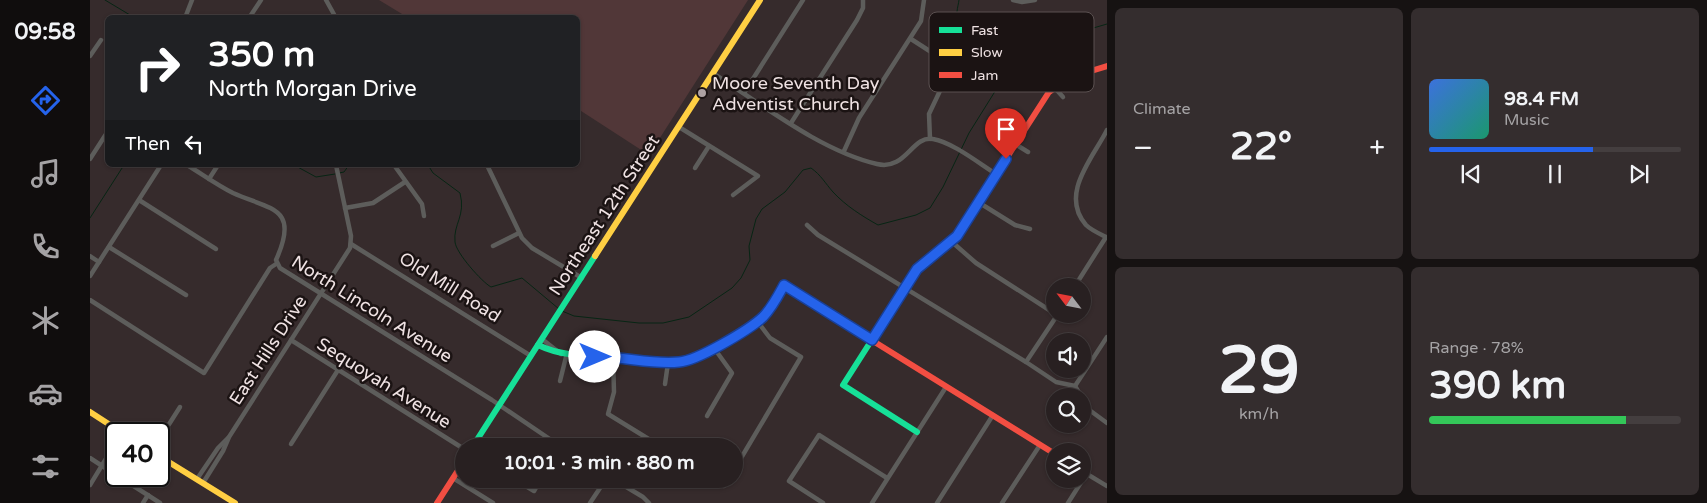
<!DOCTYPE html>
<meta charset="utf-8">
<style>
body{margin:0;font-family:"Varela Round",sans-serif;background:#342d2e;color:#f1f3f6;height:100vh;display:flex;flex-direction:column;font-size:19px;white-space:nowrap}
*{box-sizing:border-box;margin:0}
p{font-size:16px;color:#a5a3a5}
.icon{flex:none;width:28px;height:28px;fill:none;stroke:currentColor;stroke-width:2;stroke-linecap:round;stroke-linejoin:round}
.map{position:relative;flex:1;overflow:hidden}
.sheet{display:flex;flex-direction:column;gap:8px;padding:8px;background:#161212;width:600px}
.sheet>*{flex:none}
.top-card{position:absolute;left:15px;top:15px;width:475px;height:152px;border-radius:8px;box-shadow:0 1px 4px #0004,0 0 0 1px #443e3f;background:#202124;color:#fff;overflow:hidden}
.needle{width:32px;rotate:302deg}
.controls{position:absolute;left:956px;top:278px;display:grid;gap:10px}
.controls a{display:grid;place-items:center;width:45px;height:45px;border-radius:50%;background:#282021;box-shadow:0 1px 4px #0004,0 0 0 1px #443e3f;font-size:25px}
.speed{position:absolute;left:15px;top:422px;display:flex;gap:10px;font-size:25px;font-weight:700;text-align:center}
.speed>*{display:grid;place-content:center;width:65px;height:65px;border-radius:50%;background:#282021;box-shadow:0 1px 4px #0004,0 0 0 1px #443e3f;line-height:1}
.speed .limit{border:2px solid #111;border-radius:8px;background:#fff;color:#111}
.pin{position:absolute;display:grid;place-items:center;width:42px;height:42px;color:#fff;margin:-51px -21px;border-radius:50% 50% 50% 0;rotate:-45deg;box-shadow:0 0 5px #0007}
.pin .icon{rotate:45deg}
.me{position:absolute;width:55px;margin:-28px;rotate:90deg;stroke-linejoin:round;filter:drop-shadow(0 0 4px #0008)}
.turn{display:flex;align-items:center;gap:18px;height:105px;padding:0 20px;font-size:22px}
.turn .icon{width:65px;height:65px;stroke-width:2.5}
.turn b{display:block;font-size:35px;line-height:42px}
.then{display:flex;align-items:center;height:48px;padding:0 20px;background:#0003;gap:10px;font-size:19px}
.big{font-size:38px;font-weight:700;line-height:1.1}
.sheet .card{flex:1;display:flex;flex-direction:column;justify-content:center;gap:8px;min-width:0;padding:0 18px;border-radius:8px;background:#342d2e}
.sheet .dial{align-items:center;gap:0}
.dial b{font-size:65px;line-height:1}
.song{display:flex;align-items:center;gap:15px}
.cover{width:60px;height:60px;border-radius:8px;background:linear-gradient(135deg,hsl(220 70% 55%),hsl(160 70% 35%))}
.played{height:5px;border-radius:2px;background:linear-gradient(90deg,#2563eb 65%,#443e3f 65%)}
.keys{display:flex;justify-content:space-around;direction:ltr}
.heat{display:flex;justify-content:space-between;align-items:center;font-size:28px;direction:ltr}
.charge{height:8px;border-radius:4px;background:linear-gradient(90deg,#34c759 78%,#443e3f 0)}
.sheet .tiles{flex:1;display:grid;gap:8px;grid-template-columns:repeat(2,1fr)}
.trip{position:absolute;left:365px;top:438px;width:288px;height:50px;border-radius:25px;background:#282021;box-shadow:0 1px 4px #0004,0 0 0 1px #443e3f;font-weight:700;line-height:50px;text-align:center}
main{display:flex;flex:1;min-height:0}
.tabs{display:flex;flex-direction:column;width:90px;justify-content:space-around;align-items:center;background:#100d0d;color:#a5a3a5}
.tabs .icon{width:35px;height:35px}
.tabs .current{color:#2563eb}
.tabs b{font-size:22px;color:#f1f3f6}
.map>svg:first-child{display:block}
.green{fill:#513738}
.lines{fill:none;stroke-linecap:round;stroke-linejoin:round}
.stream{stroke:#072514;stroke-width:1}
.street{stroke:#5d5d5b;stroke-width:4.5}
.fast{stroke:#16e098;stroke-width:6}
.slow{stroke:#ffcf43;stroke-width:6}
.jam{stroke:#f24e42;stroke-width:6}
.route-casing{stroke:#184099;stroke-width:12}
.route{stroke:#2563eb;stroke-width:9}
.poi-dot{fill:#aea2a3;stroke:#1b1313;stroke-width:2}
.labels{text-anchor:middle;stroke-width:5;stroke-linejoin:round;paint-order:stroke}
.poi-label{font-size:18px;fill:#efe2e3;stroke:#1b1313;text-anchor:start}
.street-label{font-size:18px;fill:#efe2e3;stroke:#1b1313}
.key{fill:#1b1313;stroke:#5b5151;stroke-width:1}
.key-label{font-size:14px;fill:#efe2e3}
</style>
<main>
<nav class="tabs">
<b>09:58</b>
<svg class="icon current" aria-label="directions" viewBox="0 0 24 24"><path d="M12 3l9 9-9 9-9-9zM9 14v-3h6M13 9l2 2-2 2"/></svg>
<svg class="icon" aria-label="music" viewBox="0 0 24 24"><path d="M9 18V5l10-2v13"/><circle cx="6" cy="18" r="3"/><circle cx="16" cy="16" r="3"/></svg>
<svg class="icon" aria-label="phone" viewBox="0 0 24 24"><path d="M5 4h4l2 5-3 2q2 4 5 5l2-3 5 2v4C11 20 4 13 5 4z"/></svg>
<svg class="icon" aria-label="climate" viewBox="0 0 24 24"><path d="M12 3v18M4 7l16 10M4 17L20 7"/></svg>
<svg class="icon" aria-label="car" viewBox="0 0 24 24"><path d="M5 17H2v-5l4-1 3-4h7l3 4 3 1v5h-3M9 17h6M6 11h13"/><circle cx="7" cy="17" r="2"/><circle cx="17" cy="17" r="2"/></svg>
<svg class="icon" aria-label="filters" viewBox="0 0 24 24"><path d="M4 7h16M4 17h16"/><circle cx="9" cy="7" r="2"/><circle cx="15" cy="17" r="2"/></svg>
</nav>
<div class="map">
<svg width="1017" height="503" viewBox="0 0 1017 503">
<rect width="100%" height="100%" fill="#362b2c"/>
<!-- green -->
<polygon class="green" points="289,0 658,0 559,155 488,109 488,18 317,17"/>
<g class="lines">
<!-- stream -->
<g class="stream">
<polyline points="15,0 45,18"/>
<path d="M 869,0 C 868,7 865,16 868,23 C 873,37 906,54 920,52 C 928,51 934,46 942,44 C 967,37 992,32 1017,24"/>
<polyline points="204,165 226,177 245,174"/>
<path d="M 338,165 L 343,173 L 370,193 C 376,216 363,224 365,242 C 366,253 392,282 401,287 L 432,278 L 469,309"/>
<polyline points="249,173 254,172 259,165"/>
<polyline points="0,218 34,165"/>
<path d="M 472,311 L 484,316 L 549,323 L 573,323 L 599,317 L 642,288 L 651,278 L 660,260 L 659,246 L 666,219 L 672,209 L 695,192 L 713,170 L 721,168 C 731,175 735,183 743,192 C 756,206 772,216 788,225 L 826,215 L 840,208 L 853,187 L 879,133 L 904,93 L 922,52"/>
</g>
<!-- street -->
<g class="street">
<polyline points="236,0 246,18"/>
<polyline points="923,0 932,2 945,0"/>
<polyline points="95,18 102,0"/>
<polyline points="159,18 171,0"/>
<polyline points="821,39 852,59 857,68 857,76 839,114 840,139"/>
<polyline points="0,56 11,40"/>
<path d="M 624,74 C 673,105 731,151 787,164 C 816,171 822,135 843,139 C 862,142 890,164 906,174"/>
<polyline points="964,87 973,97"/>
<polyline points="654,93 713,0"/>
<polyline points="701,123 767,20 773,8 773,0"/>
<polyline points="589,127 668,176 643,195"/>
<polyline points="925,144 938,152"/>
<polyline points="754,151 769,118 831,21 834,0"/>
<polyline points="0,159 18,131"/>
<path d="M 97,165 C 112,174 127,185 143,193 C 181,210 210,207 186,260 L 190,268 L 402,400 L 470,446"/>
<polyline points="304,165 332,204 334,216"/>
<polyline points="397,165 432,238 442,248 492,278"/>
<polyline points="605,168 619,146"/>
<polyline points="119,179 128,165"/>
<polyline points="49,200 126,249"/>
<polyline points="888,202 925,225 940,229"/>
<polyline points="255,208 283,203 315,182"/>
<polyline points="717,225 728,235 936,362 966,382 985,386 991,396"/>
<path d="M 1016,237 C 1010,234 1001,230 996,225 C 969,194 1003,158 1017,130"/>
<polyline points="862,242 886,263 967,315"/>
<polyline points="261,244 441,356"/>
<polyline points="403,246 429,233"/>
<polyline points="19,247 96,295"/>
<polyline points="0,256 9,262"/>
<polyline points="0,276 71,165"/>
<polyline points="985,286 1016,237"/>
<polyline points="0,300 114,373 180,268 186,264"/>
<polyline points="452,339 471,354"/>
<polyline points="201,340 374,449"/>
<polyline points="523,357 524,392 518,414 570,446"/>
<polyline points="936,362 968,314"/>
<polyline points="470,381 476,357"/>
<polyline points="575,384 578,363"/>
<polyline points="985,386 1017,337"/>
<polyline points="992,399 998,409 1017,423"/>
<polyline points="617,416 642,373 624,348"/>
<polyline points="69,440 90,407"/>
<polyline points="201,444 248,370"/>
<polyline points="0,458 26,475"/>
<polyline points="644,470 711,357 680,338 667,321"/>
<polyline points="992,471 1017,486"/>
<polyline points="28,476 70,503"/>
<polyline points="363,478 403,503"/>
<polyline points="107,479 128,448 138,438"/>
<polyline points="424,479 444,491 451,479"/>
<polyline points="523,479 553,497 559,503"/>
<polyline points="623,479 634,486 638,479"/>
<polyline points="113,483 133,451 139,437 260,248 261,236 246,165"/>
<polyline points="0,485 20,452 26,436"/>
<polyline points="53,503 58,495"/>
<polyline points="500,503 514,482 518,479"/>
<polyline points="733,503 699,481 729,435 797,478"/>
<polyline points="782,503 856,387"/>
<polyline points="847,503 903,415"/>
<polyline points="912,503 950,445"/>
<polyline points="978,503 997,473"/>
</g>
<!-- fast -->
<g class="fast">
<path d="M 448,345 C 475,358 501,355 530,357 C 548,359 568,365 586,363 C 612,360 654,334 673,316 C 682,308 688,296 694,285 L 775,336"/>
<polyline points="827,432 753,385 827,269 867,235"/>
<polyline points="383,446 505,256"/>
</g>
<!-- slow -->
<g class="slow">
<polyline points="505,256 670,0"/>
<polyline points="0,412 34,434"/>
<polyline points="69,456 145,503"/>
</g>
<!-- jam -->
<g class="jam">
<polyline points="867,235 959,92 978,78 1017,66"/>
<polyline points="775,336 965,454"/>
<polyline points="347,503 374,461"/>
</g>
</g>
<g class="lines">
<!-- route casing -->
<g class="route-casing">
<path id="route" d="M 505,357 C 533,356 561,365 589,362 C 607,361 659,330 673,317 C 682,308 688,296 694,285 L 782,340 L 827,269 L 867,236 L 916,159"/>
</g>
<!-- route -->
<use href="#route" class="route"/>
</g>
<!-- markers -->
<circle class="poi-dot" cx="612" cy="93" r="5"/>
<g class="labels">
<!-- poi labels -->
<g class="poi-label">
<text x="622" y="89">Moore Seventh Day<tspan x="622" dy="21">Adventist Church</tspan></text>
</g>
<!-- street labels -->
<g class="street-label">
<text transform="translate(514 215) rotate(-57)" y="6">Northeast 12th Street</text>
<text transform="translate(360 287) rotate(32)" y="6">Old Mill Road</text>
<text transform="translate(282 309) rotate(32)" y="6">North Lincoln Avenue</text>
<text transform="translate(178 350) rotate(-57)" y="6">East Hills Drive</text>
<text transform="translate(294 383) rotate(32)" y="6">Sequoyah Avenue</text>
</g>
</g>
<!-- legend -->
<rect x="839" y="12" width="165" height="80" rx="8" class="key"/>
<rect x="849" y="27" width="23" height="6" fill="#16e098"/>
<rect x="849" y="49" width="23" height="7" fill="#ffcf43"/>
<rect x="849" y="72" width="23" height="6" fill="#f24e42"/>
<g class="key-label">
<text x="881" y="35">Fast</text>
<text x="881" y="57">Slow</text>
<text x="881" y="80">Jam</text>
</g>
</svg>
<div class="controls">
<a><svg class="needle" viewBox="-14 -14 28 28"><path d="M0-13l5 13h-10z" fill="#e53935"/><path d="M0 13l5-13h-10z" fill="#a5a3a5"/></svg></a>
<a><svg class="icon" aria-label="sound" viewBox="0 0 24 24"><path d="M4 9h4l5-4v14l-5-4H4zM17 9q2 3 0 6"/></svg></a>
<a><svg class="icon" aria-label="search" viewBox="0 0 24 24"><circle cx="10" cy="10" r="6"/><path d="M15 15l6 6"/></svg></a>
<a><svg class="icon" aria-label="layers" viewBox="0 0 24 24"><path d="M12 4l9 5-9 5-9-5zM3 14l9 5 9-5"/></svg></a>
</div>
<div class="speed"><div class="limit">40</div></div>
<div class="pin" style="left:916px;top:159px;background:#d93025"><svg class="icon" aria-label="arrive" viewBox="0 0 24 24"><path d="M6 21V4h12l-3 4 3 4H6"/></svg></div>
<svg class="me" style="left:505px;top:357px" viewBox="-20 -20 40 40"><circle r="19" fill="#fff"/><path d="M0-13L10 11 0 6-10 11z" fill="#2563eb"/></svg>
<div class="trip">10:01 · 3 min · 880 m</div>
<div class="top-card">
<div class="turn"><svg class="icon" aria-label="right" viewBox="0 0 24 24"><path d="M7 20v-9h11M14 6l5 5-5 5"/></svg><div><b>350 m</b>North Morgan Drive</div></div>
<div class="then">Then<svg class="icon" aria-label="left" viewBox="0 0 24 24"><path d="M17 20v-9H6M10 6l-5 5 5 5"/></svg></div>
</div>
</div>
<section class="sheet">
<div class="tiles">
<div class="card"><p>Climate</p>
<div class="heat"><a>−</a><b class="big">22°</b><a>+</a></div>
</div>
<div class="card">
<div class="song"><i class="cover"></i><div><b>98.4 FM</b><p>Music</p></div></div>
<div class="played"></div>
<div class="keys"><svg class="icon" aria-label="previous" viewBox="0 0 24 24"><path d="M18 5L8 12l10 7zM5 5v14"/></svg><svg class="icon" aria-label="pause" viewBox="0 0 24 24"><path d="M8 5v14M16 5v14"/></svg><svg class="icon" aria-label="next" viewBox="0 0 24 24"><path d="M6 5l10 7-10 7zM19 5v14"/></svg></div>
</div>
<div class="card dial"><b>29</b><p>km/h</p></div>
<div class="card"><p>Range · 78%</p><b class="big">390 km</b><div class="charge"></div></div>
</div>
</section>
</main>
